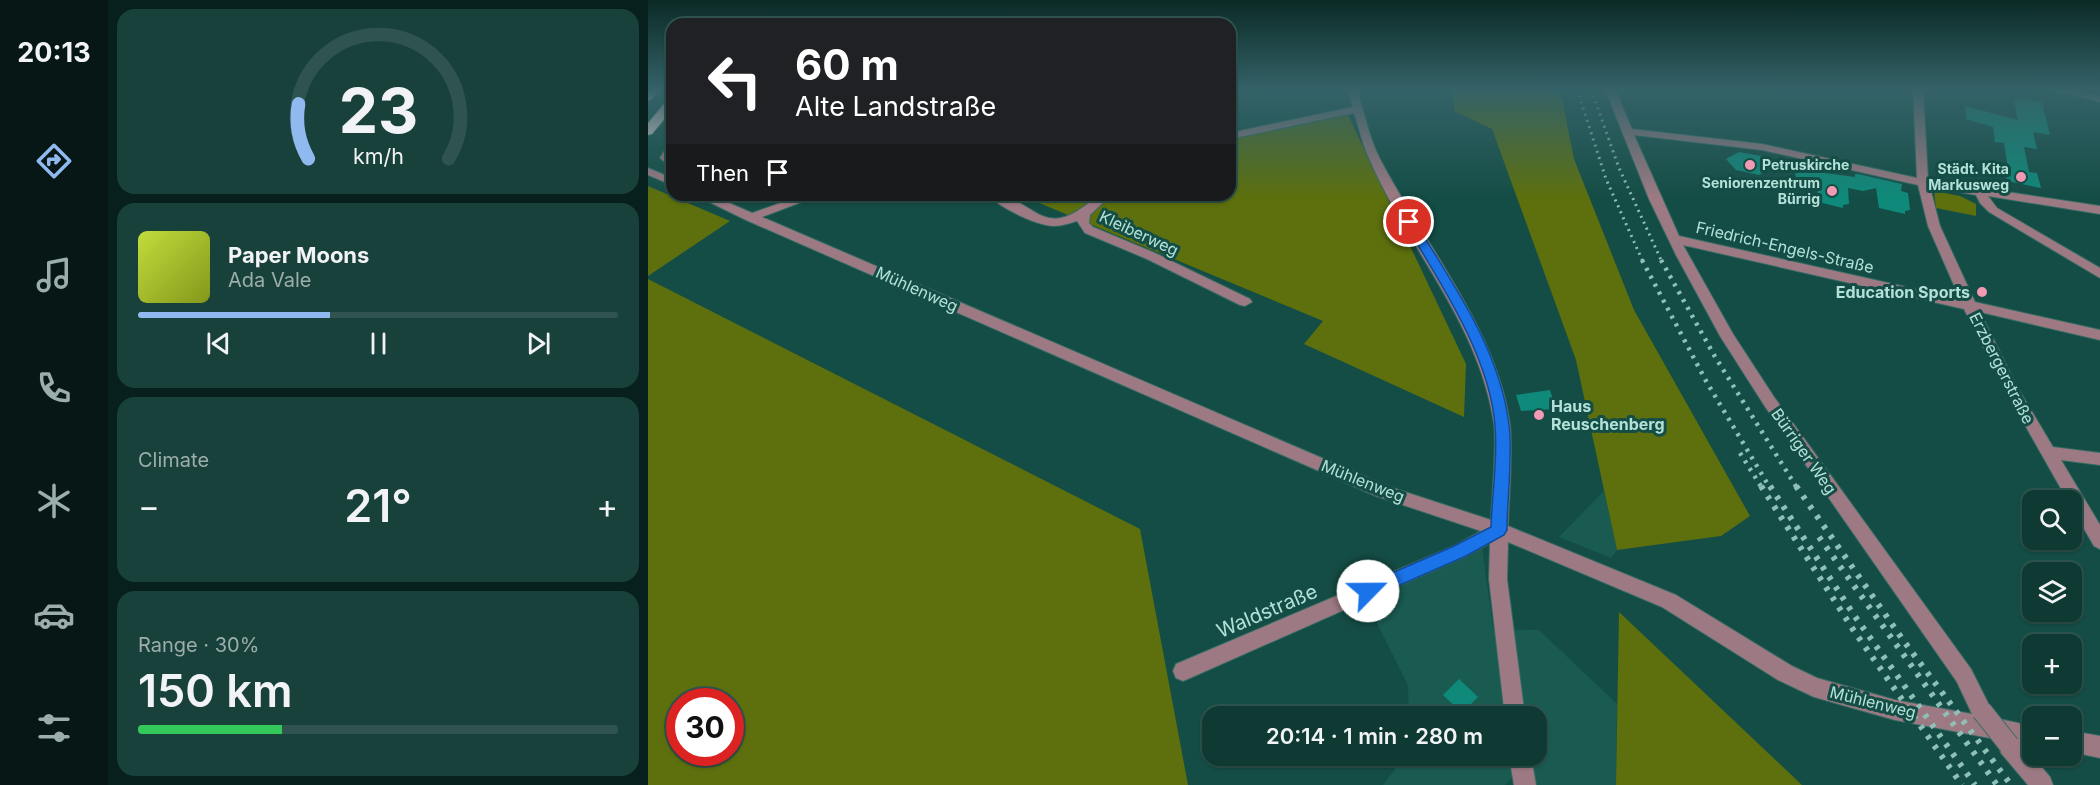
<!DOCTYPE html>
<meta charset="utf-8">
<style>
body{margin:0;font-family:Inter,sans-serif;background:#18413c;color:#f1f3f6;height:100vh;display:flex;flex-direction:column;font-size:22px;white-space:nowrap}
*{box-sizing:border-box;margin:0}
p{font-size:20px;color:#9badac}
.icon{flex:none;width:33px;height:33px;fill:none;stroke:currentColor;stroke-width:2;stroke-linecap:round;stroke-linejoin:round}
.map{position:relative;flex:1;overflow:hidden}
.details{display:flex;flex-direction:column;gap:9px;padding:9px;background:#08201d;width:540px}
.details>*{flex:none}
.hud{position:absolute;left:18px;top:18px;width:570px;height:183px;border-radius:18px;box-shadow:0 2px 4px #0004,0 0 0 2px #2f544f;background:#202124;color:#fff;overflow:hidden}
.tools{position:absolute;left:1374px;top:490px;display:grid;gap:12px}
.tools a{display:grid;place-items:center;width:60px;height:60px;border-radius:12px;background:#0f3a34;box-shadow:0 2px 4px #0004,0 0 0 2px #2f544f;font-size:30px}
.speed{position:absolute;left:18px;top:688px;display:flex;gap:12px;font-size:30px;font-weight:700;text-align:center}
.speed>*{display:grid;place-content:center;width:78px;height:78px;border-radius:50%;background:#0f3a34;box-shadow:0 2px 4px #0004,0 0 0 2px #2f544f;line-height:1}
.speed .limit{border:9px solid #d22;background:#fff;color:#111}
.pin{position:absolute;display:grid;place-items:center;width:51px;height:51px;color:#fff;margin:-26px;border:3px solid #fff;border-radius:50%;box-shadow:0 2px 6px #0007}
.me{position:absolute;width:66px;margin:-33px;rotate:67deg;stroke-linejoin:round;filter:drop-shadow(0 0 4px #0008)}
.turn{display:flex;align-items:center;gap:21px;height:126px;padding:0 30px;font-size:27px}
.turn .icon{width:78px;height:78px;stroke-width:2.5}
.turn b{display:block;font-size:42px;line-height:51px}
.then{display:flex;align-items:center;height:57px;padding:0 30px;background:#0003;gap:12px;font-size:22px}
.big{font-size:45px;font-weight:600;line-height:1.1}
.details .widget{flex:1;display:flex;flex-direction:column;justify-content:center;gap:9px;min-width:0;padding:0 21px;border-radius:18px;background:#18413c}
.details .dial{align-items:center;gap:0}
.dial svg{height:156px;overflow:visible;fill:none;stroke:#2f544f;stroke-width:7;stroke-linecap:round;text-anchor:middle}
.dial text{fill:#f1f3f6;stroke:none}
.song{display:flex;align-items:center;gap:18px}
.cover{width:72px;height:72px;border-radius:9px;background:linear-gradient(135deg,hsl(70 70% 55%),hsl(70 70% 35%))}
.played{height:6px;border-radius:3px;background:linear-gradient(90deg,#90b9f0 40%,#2f544f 40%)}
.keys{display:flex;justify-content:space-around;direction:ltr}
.heat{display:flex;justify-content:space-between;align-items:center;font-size:33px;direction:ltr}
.charge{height:9px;border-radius:4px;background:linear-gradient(90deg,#34c759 30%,#2f544f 0)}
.trip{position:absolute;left:554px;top:706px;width:345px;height:60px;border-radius:18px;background:#0f3a34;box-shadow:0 2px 4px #0004,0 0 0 2px #2f544f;font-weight:600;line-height:60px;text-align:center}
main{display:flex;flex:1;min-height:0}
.tabs{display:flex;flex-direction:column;width:108px;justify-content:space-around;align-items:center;background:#061715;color:#9badac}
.tabs .icon{width:42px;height:42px}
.tabs .active{color:#90b9f0}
.tabs b{font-size:27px;color:#f1f3f6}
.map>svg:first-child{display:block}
.built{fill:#1a5b51}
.green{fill:#5d700d;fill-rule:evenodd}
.building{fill:#0f8a7a}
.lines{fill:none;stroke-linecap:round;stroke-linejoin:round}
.minor-casing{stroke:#346b62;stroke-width:2}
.highway-casing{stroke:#346b62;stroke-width:2}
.minor{fill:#9d7a83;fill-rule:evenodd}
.highway{fill:#f6d4dc;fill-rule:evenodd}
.rail-far2{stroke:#8fc0b7;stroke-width:3;stroke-dasharray:2 4.5;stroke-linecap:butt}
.rail-far1{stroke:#8fc0b7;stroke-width:4.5;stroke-dasharray:3 6;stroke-linecap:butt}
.rail{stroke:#8fc0b7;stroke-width:6;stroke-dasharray:4 8;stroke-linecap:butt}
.minor-bridge-casing{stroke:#346b62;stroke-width:22;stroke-linecap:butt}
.minor-bridge{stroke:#9d7a83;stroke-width:20}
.route{fill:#1a73e8;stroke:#114b97;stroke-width:1.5}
.poi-dot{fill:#f19ab3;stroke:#144d45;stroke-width:2}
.labels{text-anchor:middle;stroke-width:6;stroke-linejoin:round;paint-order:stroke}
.far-poi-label{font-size:14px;font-weight:bold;fill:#b3e1d8;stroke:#144d45;text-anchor:end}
.street-label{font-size:16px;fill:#b3e1d8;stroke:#144d45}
.poi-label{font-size:16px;font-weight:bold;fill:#b3e1d8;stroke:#144d45;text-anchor:end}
.near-street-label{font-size:20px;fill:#b3e1d8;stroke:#144d45}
</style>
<main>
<nav class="tabs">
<b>20:13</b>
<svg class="icon active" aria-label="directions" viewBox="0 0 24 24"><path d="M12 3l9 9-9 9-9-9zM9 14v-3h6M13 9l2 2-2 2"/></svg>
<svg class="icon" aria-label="music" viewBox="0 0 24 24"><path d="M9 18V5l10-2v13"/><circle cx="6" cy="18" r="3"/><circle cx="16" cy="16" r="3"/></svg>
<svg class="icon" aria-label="phone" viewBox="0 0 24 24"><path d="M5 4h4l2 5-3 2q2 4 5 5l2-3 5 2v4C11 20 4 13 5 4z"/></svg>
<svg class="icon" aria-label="climate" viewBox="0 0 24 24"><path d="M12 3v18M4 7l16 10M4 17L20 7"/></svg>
<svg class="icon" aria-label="car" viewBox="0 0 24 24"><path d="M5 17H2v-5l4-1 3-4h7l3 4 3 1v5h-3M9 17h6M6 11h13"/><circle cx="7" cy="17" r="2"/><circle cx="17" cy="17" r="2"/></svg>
<svg class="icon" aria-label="filters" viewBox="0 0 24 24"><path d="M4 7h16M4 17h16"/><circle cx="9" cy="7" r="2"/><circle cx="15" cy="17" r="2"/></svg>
</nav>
<section class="details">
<div class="widget dial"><svg viewBox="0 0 100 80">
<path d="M14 69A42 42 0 1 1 86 69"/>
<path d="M14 69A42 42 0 0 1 9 41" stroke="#90b9f0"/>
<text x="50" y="56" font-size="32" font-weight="700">23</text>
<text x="50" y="72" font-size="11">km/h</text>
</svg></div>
<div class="widget">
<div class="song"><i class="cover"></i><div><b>Paper Moons</b><p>Ada Vale</p></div></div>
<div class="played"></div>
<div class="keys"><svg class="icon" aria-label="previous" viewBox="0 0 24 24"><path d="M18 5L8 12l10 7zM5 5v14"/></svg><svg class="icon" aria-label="pause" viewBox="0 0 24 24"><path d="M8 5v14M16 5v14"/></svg><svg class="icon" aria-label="next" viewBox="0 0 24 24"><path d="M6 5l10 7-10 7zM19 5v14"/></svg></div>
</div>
<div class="widget"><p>Climate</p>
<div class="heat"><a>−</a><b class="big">21°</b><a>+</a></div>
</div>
<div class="widget"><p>Range · 30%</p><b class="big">150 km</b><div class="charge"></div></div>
</section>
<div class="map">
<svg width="1452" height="785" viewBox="0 0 1452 785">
<rect width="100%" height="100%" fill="#144d45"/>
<!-- built -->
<g class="built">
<polygon points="956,491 969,550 963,558 911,537"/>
<polygon points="834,547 845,629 891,630 969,704 968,785 885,785 865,777 857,785 735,785 757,756 888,756 888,717 761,717 760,685 716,597"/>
</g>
<!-- green -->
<g class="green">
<polygon points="912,89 926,159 986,310 1102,516 1073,536 969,550 928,360 844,129 806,111 805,89"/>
<polygon points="700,115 818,364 816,417 656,344 675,321 372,195 416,195 433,201 462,195 582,195 582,139"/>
<polygon points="0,186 82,221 0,276"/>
<polygon points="1286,191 1312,196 1328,204 1328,216 1288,208"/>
<path d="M 0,279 L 492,529 L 540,785 L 0,785 ZM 32,702 L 82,702 L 82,753 L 32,753 Z"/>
<polygon points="971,612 1154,785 968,785"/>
</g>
<!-- building -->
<g class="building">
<polygon points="1365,98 1394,102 1402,135 1385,132 1389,149 1376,147 1381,172 1389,173 1393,188 1359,181 1357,167 1360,168 1356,143 1347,142 1345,127 1318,119 1317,106 1370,120"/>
<polygon points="1091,152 1113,156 1124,167 1111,175 1088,170 1078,159"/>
<polygon points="1147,169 1207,177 1207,174 1210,174 1254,184 1253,191 1260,193 1262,210 1257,211 1257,214 1231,208 1228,188 1215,191 1200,188 1201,204 1195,205 1195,208 1170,202 1169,185 1148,181"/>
<polygon points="902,390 908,409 873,411 868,395"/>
<polygon points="811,679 830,697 814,713 795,695"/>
</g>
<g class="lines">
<!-- minor casing -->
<g class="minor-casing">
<g id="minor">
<path d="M 699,89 L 709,89 C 716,112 721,138 732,159 C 775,242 850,331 862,425 C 865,455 861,495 860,526 L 1028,595 L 1144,666 L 1169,678 L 1247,700 L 1324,714 L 1309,682 L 1116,405 L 1072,336 L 1028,255 L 1001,199 L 957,89 L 967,89 L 984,129 L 1114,144 L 1269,178 L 1265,89 L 1275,89 L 1280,180 L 1452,206 L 1452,214 L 1340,196 L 1349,208 L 1452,268 L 1452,278 L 1341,212 L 1332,203 L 1328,195 L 1282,187 L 1292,226 L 1327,302 L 1452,330 L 1452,340 L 1332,312 L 1368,385 L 1405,447 L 1452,453 L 1452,465 L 1413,460 L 1452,525 L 1452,549 L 1446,546 L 1424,508 L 1424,501 L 1420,501 C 1384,438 1348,375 1316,309 L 1035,245 L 1085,334 L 1126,397 L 1323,669 L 1344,711 L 1342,717 L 1384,726 L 1384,746 L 1375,745 L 1402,777 L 1405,785 L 1380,785 L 1353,753 L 1350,745 L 1352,740 L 1247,720 L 1166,697 L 1130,680 L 1014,607 L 860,542 L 859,579 L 877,717 L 857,717 L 841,579 L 842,543 L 818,556 L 542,678 L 535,681 L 528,678 L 525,671 L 528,664 L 806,546 L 833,531 L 728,496 L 98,220 L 47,195 L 63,195 L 104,213 L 155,195 L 172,195 L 114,217 L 739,486 L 843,520 C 844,492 849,450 846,424 C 831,322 759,248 720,156 C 714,143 711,127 706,113 L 582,139 L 582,133 L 705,107 ZM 986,135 L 1114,150 L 1270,185 L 1280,226 L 1312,299 L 1031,236 Z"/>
<polygon points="1399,89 1420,89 1452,96 1452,102"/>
<polygon points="24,144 24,168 12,158 20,145"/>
<polygon points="0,168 24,178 24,185 0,175"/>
<path d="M 340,195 C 391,195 391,248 450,195 L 463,195 L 442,215 L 441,223 L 445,227 L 507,253 L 602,299 L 604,302 L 597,306 L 592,305 L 499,259 L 437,233 L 429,221 C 422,223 414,226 406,226 C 387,225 353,208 340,195 Z"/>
<polygon points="1424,731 1452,736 1452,758 1424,752"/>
<polygon points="861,756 883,756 888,785 866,785"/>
</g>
</g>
<!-- highway casing -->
<g class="highway-casing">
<g id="highway">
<polygon points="0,89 11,89 4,99 0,101"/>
<polygon points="24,98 24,110 4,134 0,135 0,123 20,99"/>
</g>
</g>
<!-- minor -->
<use href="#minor" class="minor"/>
<!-- highway -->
<use href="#highway" class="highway"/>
<!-- rail-far2 -->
<g class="rail-far2">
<polyline points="929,89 958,179 995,262"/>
<polyline points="943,89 971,168 1014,262"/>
</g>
<!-- rail-far1 -->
<g class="rail-far1">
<polyline points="994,260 1058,381 1122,488"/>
<polyline points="1013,260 1066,355 1149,488"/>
<polyline points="1092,453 1114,488"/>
</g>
<!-- rail -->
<g class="rail">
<polyline points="1113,486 1206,631 1314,785"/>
<polyline points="1122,486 1206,615 1327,785"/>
<polyline points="1148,486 1255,640 1363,785"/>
<polyline points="1171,537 1349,785"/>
</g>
<!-- minor-bridge casing -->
<g class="minor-bridge-casing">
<polyline id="minor-bridge" points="1334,711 1361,745"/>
</g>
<!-- minor-bridge -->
<use href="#minor-bridge" class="minor-bridge"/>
</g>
<!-- sky -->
<linearGradient id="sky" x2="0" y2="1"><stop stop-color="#0b2a26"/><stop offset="0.45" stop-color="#346268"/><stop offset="1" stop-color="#346268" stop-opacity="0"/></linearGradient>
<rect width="1452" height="199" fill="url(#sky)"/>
<!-- route -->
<path class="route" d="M 761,219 L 767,222 C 805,284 852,350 861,425 C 865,455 859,499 859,530 L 856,535 L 818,556 L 720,599 L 714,597 L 712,591 L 714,586 L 806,546 L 843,527 C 844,494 850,459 847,426 C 842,356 791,281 756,222 Z"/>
<!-- markers -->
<g class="poi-dot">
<circle cx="1102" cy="165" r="6"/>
<circle cx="1373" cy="177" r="6"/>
<circle cx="1184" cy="191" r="6"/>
<circle cx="1334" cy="292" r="6"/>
<circle cx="891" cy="415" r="6"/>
</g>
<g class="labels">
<!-- far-poi labels -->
<g class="far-poi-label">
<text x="1114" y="170" text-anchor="start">Petruskirche</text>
<text x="1361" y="174">Städt. Kita<tspan x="1361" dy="16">Markusweg</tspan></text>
<text x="1172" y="188">Seniorenzentrum<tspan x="1172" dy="16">Bürrig</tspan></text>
</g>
<!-- street labels -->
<g class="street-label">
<text transform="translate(491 233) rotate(25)" y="6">Kleiberweg</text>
<text transform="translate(1137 247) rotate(13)" y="6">Friedrich-Engels-Straße</text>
<text transform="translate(269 289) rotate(24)" y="6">Mühlenweg</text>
<text transform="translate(1354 368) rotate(63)" y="6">Erzbergerstraße</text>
<text transform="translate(1156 451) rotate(55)" y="6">Bürriger Weg</text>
<text transform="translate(715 481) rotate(22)" y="6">Mühlenweg</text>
<text transform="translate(1225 702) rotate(14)" y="6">Mühlenweg</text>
</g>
<!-- poi labels -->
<g class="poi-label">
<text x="1322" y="298">Education Sports</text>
<text x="903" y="412" text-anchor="start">Haus<tspan x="903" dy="18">Reuschenberg</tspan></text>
</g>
<!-- near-street labels -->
<g class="near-street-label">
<text transform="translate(619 611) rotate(-23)" y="7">Waldstraße</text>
</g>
</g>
</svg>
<div class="tools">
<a><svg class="icon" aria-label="search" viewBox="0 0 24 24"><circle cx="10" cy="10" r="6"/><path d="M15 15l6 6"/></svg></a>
<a><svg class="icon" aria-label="layers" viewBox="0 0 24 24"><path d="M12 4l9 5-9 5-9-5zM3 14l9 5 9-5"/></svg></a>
<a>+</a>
<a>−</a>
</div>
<div class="speed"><div class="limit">30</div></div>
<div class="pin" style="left:761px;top:222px;background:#d93025"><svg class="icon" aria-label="arrive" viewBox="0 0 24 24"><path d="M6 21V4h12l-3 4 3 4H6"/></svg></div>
<svg class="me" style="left:720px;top:591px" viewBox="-20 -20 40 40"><circle r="19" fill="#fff"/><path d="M0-13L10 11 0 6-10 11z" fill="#1a73e8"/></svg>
<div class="trip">20:14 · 1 min · 280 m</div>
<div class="hud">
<div class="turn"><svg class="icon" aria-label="left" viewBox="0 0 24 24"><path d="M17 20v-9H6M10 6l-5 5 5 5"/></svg><div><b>60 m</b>Alte Landstraße</div></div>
<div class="then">Then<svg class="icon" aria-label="arrive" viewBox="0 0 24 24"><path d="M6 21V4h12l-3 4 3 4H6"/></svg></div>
</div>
</div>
</main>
